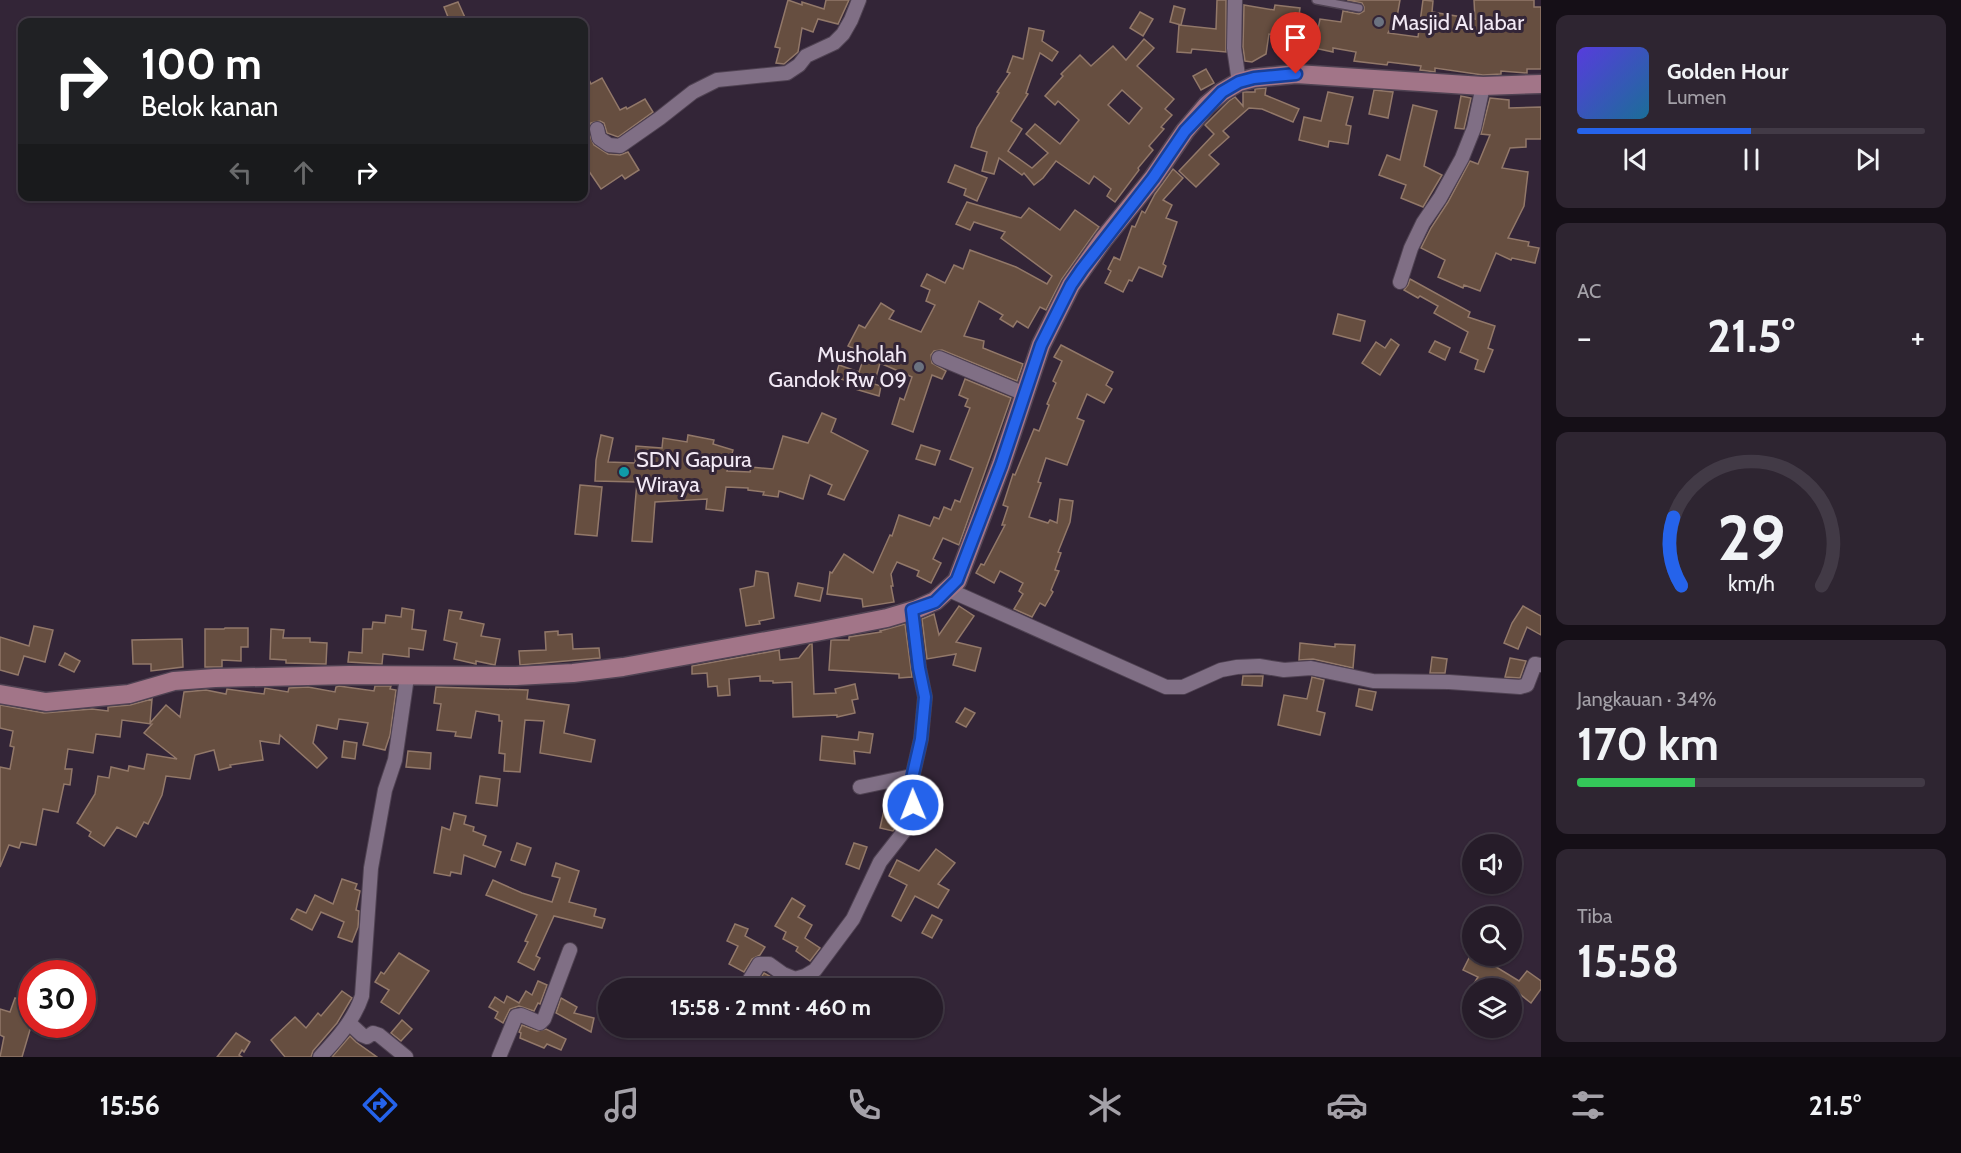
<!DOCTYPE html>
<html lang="id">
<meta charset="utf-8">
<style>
body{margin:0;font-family:Cabin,sans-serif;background:#2e2531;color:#f1f3f6;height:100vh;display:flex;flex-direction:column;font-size:22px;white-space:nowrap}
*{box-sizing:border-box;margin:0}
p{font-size:20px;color:#a4a1a8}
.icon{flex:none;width:33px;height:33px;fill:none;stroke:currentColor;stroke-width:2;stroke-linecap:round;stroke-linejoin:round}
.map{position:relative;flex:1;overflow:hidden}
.sheet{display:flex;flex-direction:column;gap:15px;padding:15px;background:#150f17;width:420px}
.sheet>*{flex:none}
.hud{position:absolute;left:18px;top:18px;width:570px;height:183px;border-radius:12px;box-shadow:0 2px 4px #0004,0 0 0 2px #423a46;background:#202124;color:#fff;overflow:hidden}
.fabs{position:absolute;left:1462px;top:834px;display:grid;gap:12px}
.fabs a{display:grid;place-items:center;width:60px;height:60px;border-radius:50%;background:#261c29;box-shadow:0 2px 4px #0004,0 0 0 2px #423a46;font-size:30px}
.speed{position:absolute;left:18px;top:960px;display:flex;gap:12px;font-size:30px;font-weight:700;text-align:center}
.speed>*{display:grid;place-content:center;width:78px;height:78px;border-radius:50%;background:#261c29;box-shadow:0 2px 4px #0004,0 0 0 2px #423a46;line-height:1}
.speed .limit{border:9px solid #d22;background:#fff;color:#111}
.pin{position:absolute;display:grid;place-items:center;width:51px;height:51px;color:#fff;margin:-62px -26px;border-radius:50% 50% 50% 0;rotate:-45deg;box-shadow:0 0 6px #0007}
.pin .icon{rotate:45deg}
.me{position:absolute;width:66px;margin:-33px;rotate:359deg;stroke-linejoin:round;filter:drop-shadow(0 0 4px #0008)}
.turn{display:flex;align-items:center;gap:21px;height:126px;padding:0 24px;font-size:27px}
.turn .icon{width:78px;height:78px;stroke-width:2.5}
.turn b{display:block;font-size:42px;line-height:51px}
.lanes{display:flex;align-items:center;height:57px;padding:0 24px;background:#0003;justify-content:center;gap:30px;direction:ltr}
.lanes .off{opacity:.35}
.big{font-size:45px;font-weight:700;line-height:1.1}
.sheet .widget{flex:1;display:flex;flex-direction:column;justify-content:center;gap:9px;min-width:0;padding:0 21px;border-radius:12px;background:#2e2531}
.sheet .dial{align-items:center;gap:0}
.dial svg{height:156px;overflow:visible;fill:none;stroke:#423a46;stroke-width:7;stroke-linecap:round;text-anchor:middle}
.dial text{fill:#f1f3f6;stroke:none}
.song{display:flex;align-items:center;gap:18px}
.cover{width:72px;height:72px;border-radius:9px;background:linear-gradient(135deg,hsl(250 70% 55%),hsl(200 70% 35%))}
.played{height:6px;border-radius:3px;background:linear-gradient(90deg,#2563eb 50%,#423a46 50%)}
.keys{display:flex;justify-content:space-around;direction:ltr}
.heat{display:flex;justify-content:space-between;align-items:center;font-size:33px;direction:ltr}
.charge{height:9px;border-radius:4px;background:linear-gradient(90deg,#34c759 34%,#423a46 0)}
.trip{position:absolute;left:598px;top:978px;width:345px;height:60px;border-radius:30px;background:#261c29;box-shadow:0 2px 4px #0004,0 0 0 2px #423a46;font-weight:700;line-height:60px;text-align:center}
.tabs{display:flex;height:96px;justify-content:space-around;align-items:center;background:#0f0b10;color:#a4a1a8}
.tabs .icon{width:42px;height:42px}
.tabs .on{color:#2563eb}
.tabs b{font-size:27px;color:#f1f3f6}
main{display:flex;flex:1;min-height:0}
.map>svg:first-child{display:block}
.building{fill:#664e40;stroke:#927869;stroke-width:1.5;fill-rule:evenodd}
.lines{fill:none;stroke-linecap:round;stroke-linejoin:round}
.lane-casing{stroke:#4f4252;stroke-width:10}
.street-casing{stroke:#4f4252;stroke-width:16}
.secondary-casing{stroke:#4f4252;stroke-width:21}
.lane{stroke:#806f85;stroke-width:7}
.street{stroke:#806f85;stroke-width:14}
.secondary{stroke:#a27588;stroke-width:18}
.route-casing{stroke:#184099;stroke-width:15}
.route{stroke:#2563eb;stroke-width:10}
.worship-dot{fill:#6b7280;stroke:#332537;stroke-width:2}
.culture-dot{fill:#0f9aa8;stroke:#332537;stroke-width:2}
.labels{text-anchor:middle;stroke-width:6;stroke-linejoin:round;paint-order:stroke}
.poi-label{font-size:22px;fill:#f2e9f5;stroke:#332537;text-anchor:start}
</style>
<main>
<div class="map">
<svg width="1541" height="1057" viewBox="0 0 1541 1057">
<rect width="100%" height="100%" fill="#332537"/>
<!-- building -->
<g class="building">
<polygon points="788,0 802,5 802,2 824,9 826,0 849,0 838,24 818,19 813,32 802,28 798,52 784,64 776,63 780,48 775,47"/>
<polygon points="1217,0 1226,0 1226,52 1192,49 1191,53 1177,52 1179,25 1216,29"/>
<polygon points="1347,0 1400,0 1397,17 1388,33 1418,37 1423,0 1433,1 1432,12 1475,19 1474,0 1534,0 1534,7 1541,7 1541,69 1527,69 1527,73 1501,71 1501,74 1483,75 1435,68 1435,72 1428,71 1420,70 1421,66 1388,62 1387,65 1354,61 1356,52 1333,48 1333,52 1314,48 1320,19 1341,22 1343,11 1359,14 1364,11 1364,7 1362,3"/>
<polygon points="458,2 467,22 450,22 444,7"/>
<polygon points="1244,5 1274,10 1275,5 1300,8 1296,38 1269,34 1266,54 1252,62 1245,61 1243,47"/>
<polygon points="1174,6 1185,9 1181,25 1170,22"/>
<polygon points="1140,12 1153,19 1143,36 1130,28"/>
<path d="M 1029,28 L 1044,31 L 1042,41 L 1058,52 L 1052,61 L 1040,53 L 1026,93 L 1028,94 L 1011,121 L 1022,129 L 1008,151 L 1032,168 L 1048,153 L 1026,134 L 1035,124 L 1060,144 L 1079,120 L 1058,101 L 1055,105 L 1045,96 L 1063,76 L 1061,74 L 1080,55 L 1091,66 L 1113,46 L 1126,60 L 1144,39 L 1154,48 L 1137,66 L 1174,99 L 1165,109 L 1172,115 L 1161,127 L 1164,129 L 1149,146 L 1153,150 L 1138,168 L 1139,170 L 1115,202 L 1107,196 L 1111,189 L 1094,176 L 1089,184 L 1056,161 L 1043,178 L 1034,185 L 1024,173 L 1022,175 L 999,158 L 994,174 L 982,171 L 987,152 L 971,147 L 977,128 L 999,93 L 997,92 L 1010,73 L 1007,72 L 1013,56 L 1023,59 ZM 1122,90 L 1142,108 L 1129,124 L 1108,105 Z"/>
<polygon points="584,69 591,84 602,78 620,110 626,107 627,109 645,99 653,112 618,137 607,133 604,123 600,121 591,123 588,131 594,145 608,154 620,155 628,152 639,170 625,179 622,175 601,189 584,164"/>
<polygon points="1206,69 1214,83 1201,90 1193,76"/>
<polygon points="1266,88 1265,95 1299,109 1293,122 1262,109 1249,108 1223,131 1229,137 1209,155 1219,164 1196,187 1179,171 1214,134 1205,125 1229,101 1235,97 1243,106 1243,92 1255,92 1255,89"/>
<polygon points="1374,90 1393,92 1388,118 1369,114"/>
<polygon points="1328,92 1353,97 1346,125 1351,126 1348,144 1329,141 1328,147 1299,140 1304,117 1321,121"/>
<polygon points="1461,96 1471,98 1464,129 1455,128"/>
<polygon points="1490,98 1509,100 1509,108 1541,107 1541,139 1526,139 1526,147 1510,148 1502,168 1528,172 1524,206 1508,238 1529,242 1528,246 1539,248 1535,263 1512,258 1511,260 1496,253 1480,291 1464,285 1463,288 1438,277 1445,260 1421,248 1431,228 1448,202 1470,161 1478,164 1490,135 1481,134"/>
<polygon points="1413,105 1437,111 1424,166 1442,175 1423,207 1401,198 1406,185 1379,175 1387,155 1400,160"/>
<polygon points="955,165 987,178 977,201 964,195 966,189 948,182"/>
<polygon points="1173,169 1183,178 1163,200 1172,205 1166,218 1177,222 1163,264 1166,266 1162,277 1139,267 1132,281 1129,280 1123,292 1105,283 1111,271 1108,269 1114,257 1120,260 1132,226 1135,227 1142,211 1145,213 1155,194"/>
<polygon points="967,202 1021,218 1029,208 1060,230 1075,210 1099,227 1062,279 1046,310 1040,307 1028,328 1017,321 1013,327 1000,319 1003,315 979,301 964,336 984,341 983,348 1023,364 1017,381 942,350 934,351 931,355 932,363 946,371 942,379 932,375 913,432 892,424 900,398 904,400 912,377 880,363 874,384 881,386 879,396 855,389 856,384 835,377 839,365 859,372 865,354 848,346 859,325 865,328 881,303 894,311 889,319 921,332 935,305 926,301 930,290 921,286 927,274 945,283 954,265 963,269 970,250 1016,267 1047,284 1052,276 1001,238 1005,232 974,222 970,230 956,224"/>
<polygon points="1410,279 1470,312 1468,317 1495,326 1488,348 1493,350 1484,372 1475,369 1478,360 1460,352 1468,332 1434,313 1438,306 1420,296 1418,298 1404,290 1408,285"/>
<polygon points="1338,314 1365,321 1360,341 1333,334"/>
<polygon points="1391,339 1399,345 1380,375 1362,363 1376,342 1385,348"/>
<polygon points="1435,341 1450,348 1445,360 1429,352"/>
<polygon points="1061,345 1113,372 1106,385 1112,389 1104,403 1087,394 1077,418 1084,421 1067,465 1046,458 1038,482 1041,483 1029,517 1048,523 1050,520 1057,523 1060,499 1073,501 1070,522 1058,552 1061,553 1055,570 1059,571 1051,590 1053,592 1045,606 1040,603 1032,617 1014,609 1023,594 1019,591 1023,583 1000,571 994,583 976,573 981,564 984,565 1005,525 1002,525 1008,507 1003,505 1013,474 1015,475 1034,429 1039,431 1049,405 1047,404 1056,383 1053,381 1062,361 1054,357"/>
<polygon points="965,379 1011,398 959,545 943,538 933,559 941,563 931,583 917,576 919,571 897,562 891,574 893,586 891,586 894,602 863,607 862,599 827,594 830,572 832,573 844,554 873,573 890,535 892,536 899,515 930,526 934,517 939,519 944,507 951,510 955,500 960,502 973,468 950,459 970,408 965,406 968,399 959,395"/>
<polygon points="822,413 836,419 831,432 868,451 844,500 828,494 832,485 810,475 803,499 779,491 778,497 763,495 764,492 748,490 748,488 726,487 723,511 706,509 707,499 655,502 652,542 632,541 637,482 595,481 596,460 601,435 613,438 608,462 635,463 636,446 662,448 663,438 687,442 688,435 714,440 713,444 733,450 727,471 750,472 751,467 773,469 783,436 808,443"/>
<polygon points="921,445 940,451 935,465 916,459"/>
<polygon points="580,485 602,487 597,536 575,534"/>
<polygon points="756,571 768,573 774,618 759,621 760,624 746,626 740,589 754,586"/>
<polygon points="798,583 823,588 820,601 795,596"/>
<polygon points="959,606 974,616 956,642 981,648 975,671 953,665 956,654 927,659 922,619 934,614 939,635"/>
<polygon points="1523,606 1541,616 1541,635 1527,627 1518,649 1504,643 1512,623"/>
<polygon points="402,608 414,610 412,629 426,631 423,650 409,648 409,657 383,654 382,664 348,662 349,652 362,653 363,629 372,629 373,622 385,623 386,615 401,617"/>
<polygon points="449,610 462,612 460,619 484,624 481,636 500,639 495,665 476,661 476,664 454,659 457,643 444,640"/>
<polygon points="905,624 912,677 899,678 899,674 829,670 831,640 849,640 849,637 881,632 880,631"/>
<polygon points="34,626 53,630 45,662 24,656 18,675 0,670 0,637 29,646"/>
<polygon points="225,628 248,628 248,647 241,647 241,661 222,660 222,667 205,667 205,629 224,629"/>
<polygon points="271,629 284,630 283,638 310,638 310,642 327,643 326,664 286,663 286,660 270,659"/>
<polygon points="558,631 558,635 572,634 573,649 599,648 600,658 520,665 519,651 546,650 545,632"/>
<polygon points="182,639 183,667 151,671 151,664 133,664 132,640"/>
<polygon points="1300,643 1335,647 1335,644 1355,645 1353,668 1313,659 1299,660"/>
<polygon points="810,644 812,644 814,694 836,693 835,689 855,684 858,699 852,700 855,713 837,717 837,715 793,717 792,682 773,683 773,681 760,681 760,676 729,679 730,695 718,696 717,686 708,687 707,673 692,674 692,666 779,650 780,660 799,658"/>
<polygon points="65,653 80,661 74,672 59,665"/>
<polygon points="1432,657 1447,659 1445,673 1430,673"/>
<polygon points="1510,658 1526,661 1520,678 1505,677"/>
<polygon points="1243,676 1263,676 1262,686 1242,685"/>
<polygon points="1312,677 1324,680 1317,711 1325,713 1320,735 1278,725 1284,695 1307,699"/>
<polygon points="339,686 374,691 375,686 391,686 390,689 396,690 390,735 385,750 363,745 368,723 339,719 337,729 317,725 313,743 327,758 317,768 280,735 279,744 260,741 263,760 230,765 231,767 219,770 214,750 195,755 190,779 166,776 162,795 148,824 144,822 136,837 117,827 104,846 89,836 91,832 77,823 95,794 98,776 109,778 111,767 128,771 129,766 144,769 147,754 177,759 144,733 152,724 122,720 120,737 96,734 93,753 68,749 65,769 72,769 70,785 64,784 58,812 43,809 36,845 21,842 19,848 9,845 0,867 0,767 10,769 14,747 10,746 13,731 0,728 0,705 44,713 92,709 108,711 108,707 130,705 152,699 150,723 166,705 180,717 184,692 206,690 226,694 227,689 264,694 265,688 288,692 289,688 308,687 335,692 336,687"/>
<polygon points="436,687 528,690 527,699 569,705 564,733 595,740 591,762 540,753 544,721 525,720 520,772 504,771 505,754 499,753 502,721 499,721 499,715 476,711 471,738 455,736 456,732 437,730 441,704 434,703"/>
<polygon points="1359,689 1376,692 1372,710 1356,706"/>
<polygon points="965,708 975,713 966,727 956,722"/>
<polygon points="859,732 873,734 870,753 854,751 855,764 820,760 822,736 858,740"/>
<polygon points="344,741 357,743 355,759 342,757"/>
<polygon points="408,751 431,753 430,769 406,767"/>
<polygon points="480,776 500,779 497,806 476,803"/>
<polygon points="885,806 900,810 896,827 893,831 880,828"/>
<polygon points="454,813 466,816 464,824 474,827 473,831 486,836 483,845 501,852 495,867 464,855 461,874 451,872 450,876 434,873 442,827 450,830"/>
<polygon points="517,843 531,848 525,865 511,860"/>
<polygon points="854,843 867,847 859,869 846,864"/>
<polygon points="936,849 955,863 938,884 949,890 938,908 915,896 901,921 892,916 907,885 889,876 897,860 919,871"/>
<polygon points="556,863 579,871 569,902 596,909 594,916 605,919 602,928 554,916 536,956 540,958 534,970 518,962 528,942 525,941 537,915 486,895 493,880 522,893 552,902 560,878 552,876"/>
<polygon points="342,879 357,884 355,889 360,891 356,910 359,911 358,927 352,942 338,937 344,922 321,912 312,930 291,919 297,909 306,913 315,895 333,904"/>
<polygon points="792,898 805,906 798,917 812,925 805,938 820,948 810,961 796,951 798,947 783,939 786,932 775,926"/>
<polygon points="932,915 942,920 932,938 922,933"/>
<polygon points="735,924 748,929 745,936 765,947 760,955 752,959 744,972 729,964 738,946 727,941"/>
<polygon points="399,953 429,971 399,1014 381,1002 389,990 375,982 381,972 384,974"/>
<polygon points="1470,956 1485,956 1483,959 1519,981 1527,971 1541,981 1541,989 1531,1003 1512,988 1495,988 1486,983 1483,988 1479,988 1473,985 1478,977 1463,970"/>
<polygon points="764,973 775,979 770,988 754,988"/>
<polygon points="538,981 547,985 540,1004 538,1003 534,1011 519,1006 510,1009 503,1023 495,1018 498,1012 489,1007 495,997 504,1003 507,996 519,1003 526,991 532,995"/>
<polygon points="342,991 352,998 350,1001 337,1023 313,1051 311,1057 285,1057 271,1040 295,1017 306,1028 318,1013 321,1016"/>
<polygon points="15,998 28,1002 24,1014 32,1017 32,1023 22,1057 0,1057 4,1037 0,1035 0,1009 10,1012"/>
<polygon points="561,998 577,1007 574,1013 594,1018 591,1032 556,1013"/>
<polygon points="402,1020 412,1029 401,1041 391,1033"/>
<polygon points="522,1025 537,1031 546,1029 566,1039 561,1050 547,1044 544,1048 520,1038 521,1033 519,1032"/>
<polygon points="236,1033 250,1042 244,1052 242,1050 239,1055 242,1057 217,1057"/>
<polygon points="350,1036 356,1042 377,1057 332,1057"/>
</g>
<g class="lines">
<!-- lane casing -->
<g class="lane-casing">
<polyline id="lane" points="1316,0 1359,8"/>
</g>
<!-- street casing -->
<g class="street-casing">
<g id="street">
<polyline points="1235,0 1234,48 1239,82"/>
<polyline points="597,129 599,138 609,145 620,146 660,118 693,92 717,80 787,73 799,65 806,56 834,43 843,34 851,20 859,0"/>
<polyline points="1400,282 1411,248 1423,223 1440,198 1462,158 1474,128 1483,86"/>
<polyline points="939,358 1025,394"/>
<polyline points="949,590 1166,687 1183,687 1221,670 1237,667 1259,666 1284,670 1311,668 1373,681 1449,682 1520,687 1527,685 1535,664 1541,665"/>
<polyline points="860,787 912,776"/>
<polyline points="750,979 759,964 769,964 783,974 795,979 805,976 815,970 853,919 880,862 909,825 913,805 910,787 921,739 925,697 919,668 912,610"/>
<polyline points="349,1023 362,1035 367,1037 373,1033 379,1035 406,1057"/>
<path d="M 320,1057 C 337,1039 354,1020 362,996 L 371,868 L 385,790 L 395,760 L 407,677"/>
<polyline points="499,1057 516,1016 521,1015 540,1023 544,1019 570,950"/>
</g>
</g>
<!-- secondary casing -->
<g class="secondary-casing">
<polyline id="secondary" points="0,694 46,702 129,694 174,681 215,678 350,675 516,676 573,673 623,667 816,632 887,618 917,609 935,601 957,581 1001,465 1041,345 1071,285 1103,240 1153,178 1185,131 1207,105 1222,92 1239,82 1254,78 1296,74 1483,86 1541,84"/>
</g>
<!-- lane -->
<use href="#lane" class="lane"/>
<!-- street -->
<use href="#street" class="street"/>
<!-- secondary -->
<use href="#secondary" class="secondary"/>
</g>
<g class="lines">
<!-- route casing -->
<g class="route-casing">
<polyline id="route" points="913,805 910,787 921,739 925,697 919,668 912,610 935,602 957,580 1001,465 1041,345 1071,285 1082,269 1153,178 1185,131 1222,92 1239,82 1254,78 1296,74"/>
</g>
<!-- route -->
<use href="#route" class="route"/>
</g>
<!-- markers -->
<g class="worship-dot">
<circle cx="1379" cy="22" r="6"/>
<circle cx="919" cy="367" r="6"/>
</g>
<circle class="culture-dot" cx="624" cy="472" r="6"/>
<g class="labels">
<!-- poi labels -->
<g class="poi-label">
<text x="1391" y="30">Masjid Al Jabar</text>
<text x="907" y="362" text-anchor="end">Musholah<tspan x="907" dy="25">Gandok Rw 09</tspan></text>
<text x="636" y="467">SDN Gapura<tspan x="636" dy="25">Wiraya</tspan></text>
</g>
</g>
</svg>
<div class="fabs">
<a><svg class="icon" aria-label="sound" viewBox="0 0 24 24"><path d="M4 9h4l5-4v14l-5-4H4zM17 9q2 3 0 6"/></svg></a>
<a><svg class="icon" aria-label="search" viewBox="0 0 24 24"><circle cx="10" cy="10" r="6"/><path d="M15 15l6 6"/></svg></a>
<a><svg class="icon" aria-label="layers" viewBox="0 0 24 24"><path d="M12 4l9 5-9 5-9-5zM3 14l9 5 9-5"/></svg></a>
</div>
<div class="speed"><div class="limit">30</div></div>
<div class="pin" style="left:1296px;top:74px;background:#d93025"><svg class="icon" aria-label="arrive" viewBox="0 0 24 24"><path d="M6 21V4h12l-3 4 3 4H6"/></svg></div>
<svg class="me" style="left:913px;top:805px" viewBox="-20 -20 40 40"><circle r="17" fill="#2563eb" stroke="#fff" stroke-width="3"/><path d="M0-11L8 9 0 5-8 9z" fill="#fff"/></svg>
<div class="trip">15:58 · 2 mnt · 460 m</div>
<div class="hud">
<div class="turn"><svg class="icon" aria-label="right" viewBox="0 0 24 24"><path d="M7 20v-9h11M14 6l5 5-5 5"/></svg><div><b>100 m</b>Belok kanan</div></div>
<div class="lanes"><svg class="icon off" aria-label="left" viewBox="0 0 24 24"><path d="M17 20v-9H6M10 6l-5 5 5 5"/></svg><svg class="icon off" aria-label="ahead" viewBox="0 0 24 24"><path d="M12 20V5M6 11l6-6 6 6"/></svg><svg class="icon" aria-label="right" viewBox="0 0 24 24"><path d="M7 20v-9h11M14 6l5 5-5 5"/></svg></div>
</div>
</div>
<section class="sheet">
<div class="widget">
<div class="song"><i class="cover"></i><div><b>Golden Hour</b><p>Lumen</p></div></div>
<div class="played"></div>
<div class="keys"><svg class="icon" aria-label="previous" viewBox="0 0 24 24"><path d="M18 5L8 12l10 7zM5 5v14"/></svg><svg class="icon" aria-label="pause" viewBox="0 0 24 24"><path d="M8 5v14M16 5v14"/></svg><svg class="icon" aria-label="next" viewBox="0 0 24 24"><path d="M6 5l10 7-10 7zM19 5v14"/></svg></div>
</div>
<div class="widget"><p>AC</p>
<div class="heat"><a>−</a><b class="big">21.5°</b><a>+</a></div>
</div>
<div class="widget dial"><svg viewBox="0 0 100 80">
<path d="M14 69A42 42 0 1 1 86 69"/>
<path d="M14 69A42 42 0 0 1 10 34" stroke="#2563eb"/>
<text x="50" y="56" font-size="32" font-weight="700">29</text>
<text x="50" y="72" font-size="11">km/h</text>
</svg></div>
<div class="widget"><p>Jangkauan · 34%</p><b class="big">170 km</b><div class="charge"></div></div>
<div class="widget"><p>Tiba</p><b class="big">15:58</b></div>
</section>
</main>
<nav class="tabs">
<b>15:56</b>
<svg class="icon on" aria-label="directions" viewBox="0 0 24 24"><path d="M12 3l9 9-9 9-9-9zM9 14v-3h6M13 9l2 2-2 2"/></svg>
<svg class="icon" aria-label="music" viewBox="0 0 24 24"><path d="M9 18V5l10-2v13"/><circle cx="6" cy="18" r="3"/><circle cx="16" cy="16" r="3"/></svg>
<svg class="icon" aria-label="phone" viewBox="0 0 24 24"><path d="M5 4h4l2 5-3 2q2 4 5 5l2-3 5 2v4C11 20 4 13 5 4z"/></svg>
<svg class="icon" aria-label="climate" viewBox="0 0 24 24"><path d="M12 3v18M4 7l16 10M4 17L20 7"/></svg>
<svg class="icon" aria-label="car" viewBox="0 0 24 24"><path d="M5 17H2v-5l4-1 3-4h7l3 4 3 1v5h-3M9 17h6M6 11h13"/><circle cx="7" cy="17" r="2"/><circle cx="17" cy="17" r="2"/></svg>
<svg class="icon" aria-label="filters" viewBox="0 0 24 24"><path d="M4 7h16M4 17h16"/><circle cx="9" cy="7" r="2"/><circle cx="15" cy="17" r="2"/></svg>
<b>21.5°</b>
</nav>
